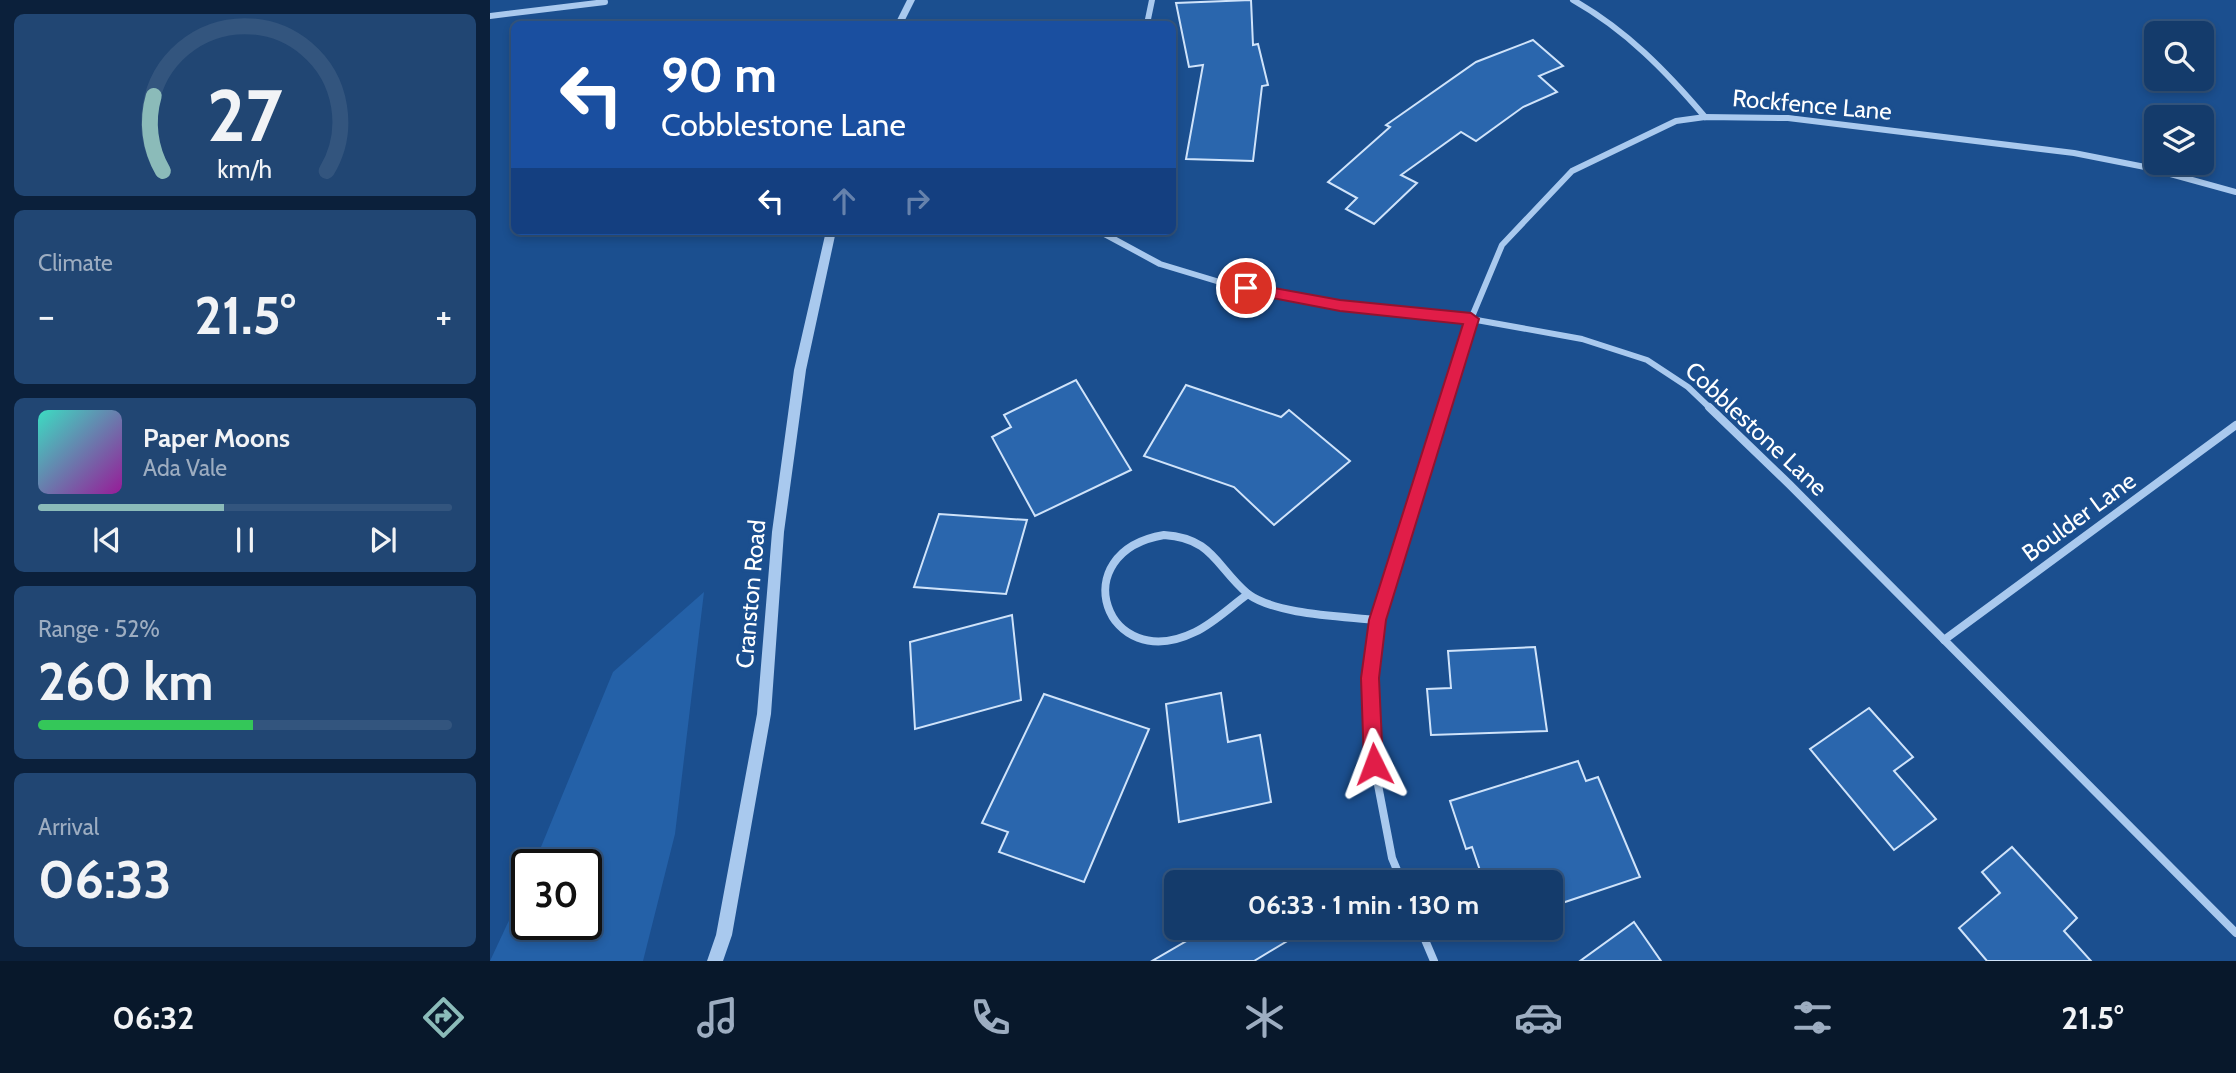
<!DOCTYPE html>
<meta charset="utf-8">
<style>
body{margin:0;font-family:Cabin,sans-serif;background:#214673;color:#f1f3f6;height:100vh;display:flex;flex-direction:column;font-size:26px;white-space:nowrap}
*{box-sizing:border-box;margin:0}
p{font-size:23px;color:#9dadc1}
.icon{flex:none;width:38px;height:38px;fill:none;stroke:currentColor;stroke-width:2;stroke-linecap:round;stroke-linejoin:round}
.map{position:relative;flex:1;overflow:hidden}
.panel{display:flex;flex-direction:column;gap:14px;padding:14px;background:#0b203b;width:490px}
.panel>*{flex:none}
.hud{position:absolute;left:21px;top:21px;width:665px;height:214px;border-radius:10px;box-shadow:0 4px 10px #0003,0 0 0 2px #33557e;background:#1a4fa0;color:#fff;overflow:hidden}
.controls{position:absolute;left:1654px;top:21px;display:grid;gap:14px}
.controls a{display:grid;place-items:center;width:70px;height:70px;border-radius:10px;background:#143b6b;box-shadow:0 4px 10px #0003,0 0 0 2px #33557e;font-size:35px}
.speed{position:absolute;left:21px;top:849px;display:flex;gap:14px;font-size:35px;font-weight:700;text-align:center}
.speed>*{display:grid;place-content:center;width:91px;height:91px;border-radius:50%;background:#143b6b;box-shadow:0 4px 10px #0003,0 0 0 2px #33557e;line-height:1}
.speed .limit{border:4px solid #111;border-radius:10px;background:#fff;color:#111}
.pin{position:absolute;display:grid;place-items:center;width:60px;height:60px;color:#fff;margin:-30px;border:4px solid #fff;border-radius:50%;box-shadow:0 2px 7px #0007}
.me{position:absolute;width:77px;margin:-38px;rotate:357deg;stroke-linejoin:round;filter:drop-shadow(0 0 5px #0008)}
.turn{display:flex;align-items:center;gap:24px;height:147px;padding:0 35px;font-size:32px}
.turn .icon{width:91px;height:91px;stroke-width:2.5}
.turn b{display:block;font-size:49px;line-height:60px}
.lanes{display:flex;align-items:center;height:66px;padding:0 35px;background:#0003;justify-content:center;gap:35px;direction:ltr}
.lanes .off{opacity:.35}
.big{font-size:52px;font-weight:700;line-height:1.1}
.panel .widget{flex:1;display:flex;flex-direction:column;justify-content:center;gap:10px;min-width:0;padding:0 24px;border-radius:10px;background:#214673}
.panel .dial{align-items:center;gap:0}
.dial svg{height:182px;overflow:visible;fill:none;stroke:#33557e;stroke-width:7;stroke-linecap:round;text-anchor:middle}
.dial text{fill:#f1f3f6;stroke:none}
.song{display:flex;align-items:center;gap:21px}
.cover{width:84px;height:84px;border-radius:10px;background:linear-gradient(135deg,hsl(170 70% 55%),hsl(300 70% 35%))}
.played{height:7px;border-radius:4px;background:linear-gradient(90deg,#8bbbb9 45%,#33557e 45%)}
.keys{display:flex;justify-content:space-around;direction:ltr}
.heat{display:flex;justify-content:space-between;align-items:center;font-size:38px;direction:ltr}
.charge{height:10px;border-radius:5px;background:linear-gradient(90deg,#34c759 52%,#33557e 0)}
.trip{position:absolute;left:674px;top:870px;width:399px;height:70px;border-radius:10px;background:#143b6b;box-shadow:0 4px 10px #0003,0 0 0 2px #33557e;font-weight:700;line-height:70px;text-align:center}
.dock{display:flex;height:112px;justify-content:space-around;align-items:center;background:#08182b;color:#9dadc1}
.dock .icon{width:49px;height:49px}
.dock .selected{color:#8bbbb9}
.dock b{font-size:32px;color:#f1f3f6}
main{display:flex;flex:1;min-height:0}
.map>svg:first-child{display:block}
.green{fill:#2461a8}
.building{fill:#2a66ad;stroke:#cfe3fa;stroke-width:2}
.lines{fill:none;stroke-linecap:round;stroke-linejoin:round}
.minor-far1{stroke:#a9c9ee;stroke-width:6}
.minor{stroke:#a9c9ee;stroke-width:8}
.tertiary{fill:#a9c9ee;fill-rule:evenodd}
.route{fill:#e11d48;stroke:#92132f;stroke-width:2}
.labels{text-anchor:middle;stroke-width:7;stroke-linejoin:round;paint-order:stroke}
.street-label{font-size:24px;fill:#fff;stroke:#1b4f8f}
</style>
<main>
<section class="panel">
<div class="widget dial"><svg viewBox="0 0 100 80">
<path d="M14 69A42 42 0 1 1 86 69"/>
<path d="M14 69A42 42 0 0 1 10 36" stroke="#8bbbb9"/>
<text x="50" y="56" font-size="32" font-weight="700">27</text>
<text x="50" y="72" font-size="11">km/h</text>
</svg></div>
<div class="widget"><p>Climate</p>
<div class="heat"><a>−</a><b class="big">21.5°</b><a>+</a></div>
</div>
<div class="widget">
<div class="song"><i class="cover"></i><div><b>Paper Moons</b><p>Ada Vale</p></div></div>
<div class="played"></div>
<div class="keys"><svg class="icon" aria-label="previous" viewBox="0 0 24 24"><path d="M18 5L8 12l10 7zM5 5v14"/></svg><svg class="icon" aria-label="pause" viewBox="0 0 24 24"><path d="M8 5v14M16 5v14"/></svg><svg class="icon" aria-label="next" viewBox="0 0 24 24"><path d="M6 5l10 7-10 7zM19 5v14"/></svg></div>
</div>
<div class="widget"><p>Range · 52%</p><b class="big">260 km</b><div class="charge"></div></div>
<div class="widget"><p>Arrival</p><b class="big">06:33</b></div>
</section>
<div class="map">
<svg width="1746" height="961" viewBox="0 0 1746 961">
<rect width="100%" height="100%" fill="#1b4f8f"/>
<!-- green -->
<polygon class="green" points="214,592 185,834 153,961 0,961 37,882 37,924 96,924 96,864 44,864 123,672"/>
<!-- building -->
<g class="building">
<polygon points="761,0 763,45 768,44 778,85 772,86 763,161 696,159 713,65 699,67 686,3"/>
<polygon points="1043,40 1073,66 1049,76 1067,92 1033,107 986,141 971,132 911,175 927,183 884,224 856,209 867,198 838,182 900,127 896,125 986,62"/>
<polygon points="586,380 641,470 545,516 502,437 521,427 514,415"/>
<polygon points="696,385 791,417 799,410 860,461 784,525 744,487 654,456"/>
<polygon points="449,514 537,520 516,594 424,587"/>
<polygon points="522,615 531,700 425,729 420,642"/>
<polygon points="1045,647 1057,731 941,735 937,689 961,688 958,651"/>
<polygon points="731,693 738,742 770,735 781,802 689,822 676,704"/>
<polygon points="554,694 659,729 594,882 509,852 518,832 492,823"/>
<polygon points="1379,708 1423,757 1404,771 1446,819 1404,850 1320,749"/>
<polygon points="1088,761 1096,781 1108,777 1150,877 1060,907 1060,882 994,882 982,847 976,849 960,801"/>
<polygon points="1522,847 1587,918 1574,931 1601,961 1497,961 1469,928 1510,893 1492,872"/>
<polygon points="1144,922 1171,961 1090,961"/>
<polygon points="719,928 819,928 764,961 662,961"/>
</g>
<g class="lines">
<!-- minor-far1 -->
<g class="minor-far1">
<path d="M 1083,0 C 1136,30 1176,71 1215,117"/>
<polyline points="0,16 115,2"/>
<polyline points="657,24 662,0"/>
<polyline points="609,231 670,264 733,283 850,305 981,319 1092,339 1157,360 1198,387 1221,409"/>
<polyline points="953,409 981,319 1012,245 1082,171 1186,121 1215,117 1298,118 1584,153 1655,167 1746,192"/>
</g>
<!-- minor -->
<g class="minor">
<polyline points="1219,407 1299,484 1746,933"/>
<path d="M 674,535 C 723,538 726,567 758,594 C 741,606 724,623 705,632 C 615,676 573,552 674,535 Z"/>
<path d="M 758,594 C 787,615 851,616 887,620"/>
<polyline points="1454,640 1746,425"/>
<polyline points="912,882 902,858 884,764 880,678 887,620 954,407"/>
<polyline points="930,928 944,961"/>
</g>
<!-- tertiary -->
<g class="tertiary">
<polygon points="417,0 425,0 413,24 405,24"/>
<polygon points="336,231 346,231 316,370 294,532 281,714 242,935 233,961 217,961 226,935 267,714 282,532 304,370"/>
</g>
</g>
<!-- route -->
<polygon class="route" points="756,283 850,300 981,313 989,319 896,620 889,678 893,764 890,770 884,773 877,770 874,764 871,678 879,620 973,324 850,311 756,293 749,288"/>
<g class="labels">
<!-- street labels -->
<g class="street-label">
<text transform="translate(1322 105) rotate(5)" y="8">Rockfence Lane</text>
<text transform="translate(1266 429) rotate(43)" y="8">Cobblestone Lane</text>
<text transform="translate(1589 517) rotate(-36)" y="8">Boulder Lane</text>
<text transform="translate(261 594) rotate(-85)" y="8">Cranston Road</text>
</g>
</g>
</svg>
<div class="controls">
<a><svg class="icon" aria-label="search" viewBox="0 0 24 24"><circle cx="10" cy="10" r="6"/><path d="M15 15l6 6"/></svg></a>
<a><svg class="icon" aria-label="layers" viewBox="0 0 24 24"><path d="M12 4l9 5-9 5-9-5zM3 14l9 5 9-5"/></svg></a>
</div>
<div class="speed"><div class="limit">30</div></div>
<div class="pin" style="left:756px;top:288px;background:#d93025"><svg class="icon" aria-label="arrive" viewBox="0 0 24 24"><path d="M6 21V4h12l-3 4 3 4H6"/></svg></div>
<svg class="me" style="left:884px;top:764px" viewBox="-20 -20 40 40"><path d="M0-17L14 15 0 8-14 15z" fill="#e11d48" stroke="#fff" stroke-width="4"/></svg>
<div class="trip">06:33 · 1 min · 130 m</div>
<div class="hud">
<div class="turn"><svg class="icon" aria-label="left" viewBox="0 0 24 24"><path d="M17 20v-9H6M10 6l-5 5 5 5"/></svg><div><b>90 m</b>Cobblestone Lane</div></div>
<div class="lanes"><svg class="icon" aria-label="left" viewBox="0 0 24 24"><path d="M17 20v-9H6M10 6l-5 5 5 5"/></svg><svg class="icon off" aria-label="ahead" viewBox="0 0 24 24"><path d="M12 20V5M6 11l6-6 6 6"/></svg><svg class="icon off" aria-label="right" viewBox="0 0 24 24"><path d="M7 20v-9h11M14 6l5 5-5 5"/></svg></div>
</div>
</div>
</main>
<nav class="dock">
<b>06:32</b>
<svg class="icon selected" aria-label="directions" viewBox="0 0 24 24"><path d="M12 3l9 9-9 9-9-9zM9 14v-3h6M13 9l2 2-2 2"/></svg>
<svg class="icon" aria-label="music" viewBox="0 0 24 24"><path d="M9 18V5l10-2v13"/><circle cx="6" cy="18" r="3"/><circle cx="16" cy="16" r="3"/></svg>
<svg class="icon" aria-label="phone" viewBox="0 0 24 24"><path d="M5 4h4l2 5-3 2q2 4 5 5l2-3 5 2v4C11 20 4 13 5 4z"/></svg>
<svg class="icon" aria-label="climate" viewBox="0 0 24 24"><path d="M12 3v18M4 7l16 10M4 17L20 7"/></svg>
<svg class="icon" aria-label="car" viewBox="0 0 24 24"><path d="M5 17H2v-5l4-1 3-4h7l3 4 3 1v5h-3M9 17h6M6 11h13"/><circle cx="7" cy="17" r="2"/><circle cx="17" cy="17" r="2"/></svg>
<svg class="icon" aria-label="filters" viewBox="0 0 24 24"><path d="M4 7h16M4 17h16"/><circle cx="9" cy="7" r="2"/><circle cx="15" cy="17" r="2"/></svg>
<b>21.5°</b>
</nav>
